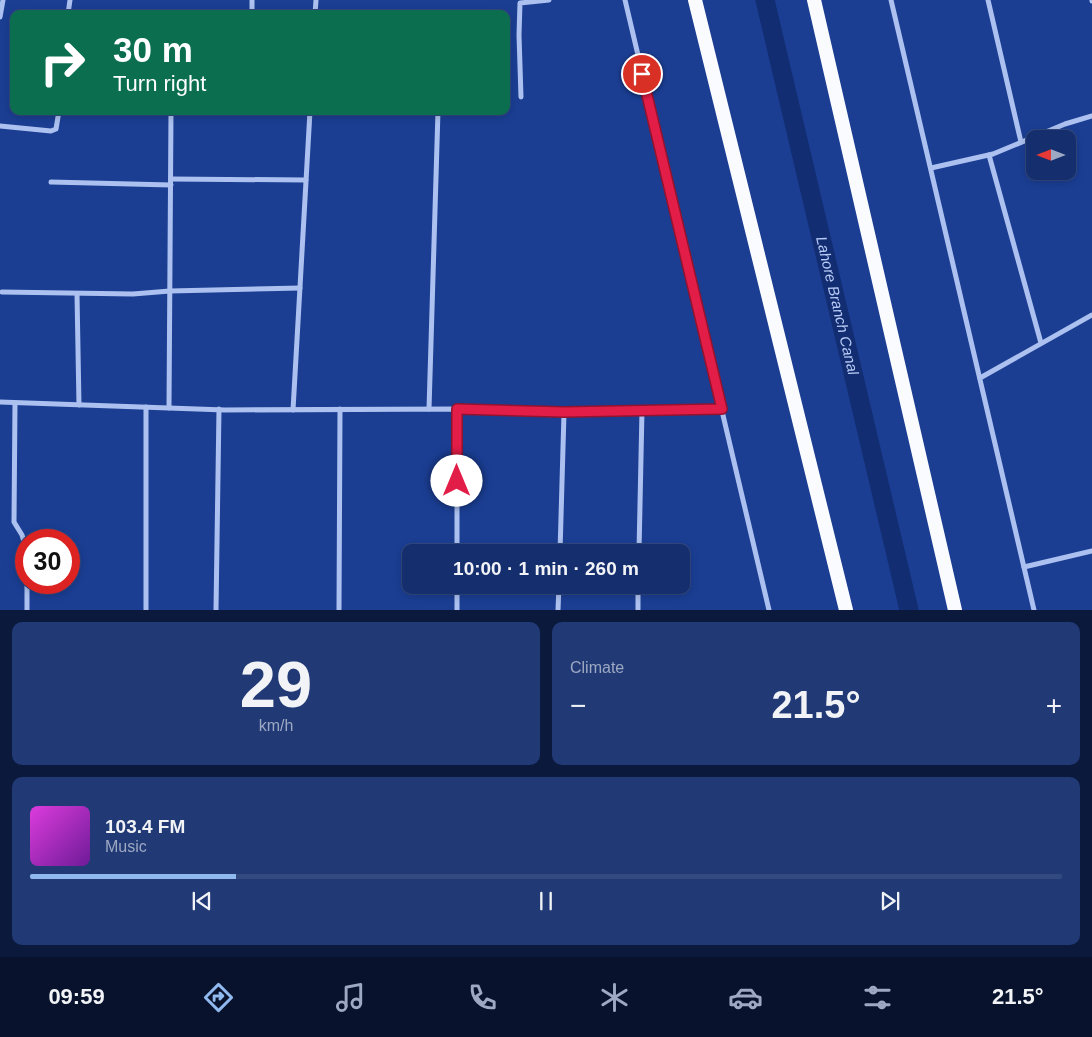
<!DOCTYPE html>
<meta charset="utf-8">
<style>
body{margin:0;font-family:Helvetica,sans-serif;background:#213a76;color:#f1f3f6;height:100vh;display:flex;flex-direction:column;font-size:19px;white-space:nowrap}
*{box-sizing:border-box;margin:0}
p{font-size:16px;color:#9da8c2}
.icon{flex:none;width:28px;height:28px;fill:none;stroke:currentColor;stroke-width:2;stroke-linecap:round;stroke-linejoin:round}
.map{position:relative;height:610px;overflow:hidden}
.panel{display:flex;flex-direction:column;gap:12px;padding:12px;background:#0b193c;flex:1}
.panel>*{flex:none}
.banner{position:absolute;left:10px;top:10px;width:500px;height:105px;border-radius:10px;box-shadow:0 2px 8px #0003,0 0 0 1px #334a81;background:#0b6e4f;color:#fff;overflow:hidden}
.needle{width:32px;rotate:270deg}
.controls{position:absolute;left:1026px;top:130px;display:grid;gap:10px}
.controls a{display:grid;place-items:center;width:50px;height:50px;border-radius:10px;background:#142e6e;box-shadow:0 2px 8px #0003,0 0 0 1px #334a81;font-size:25px}
.speed{position:absolute;left:15px;top:529px;display:flex;gap:10px;font-size:25px;font-weight:700;text-align:center}
.speed>*{display:grid;place-content:center;width:65px;height:65px;border-radius:50%;background:#142e6e;box-shadow:0 2px 8px #0003,0 0 0 1px #334a81;line-height:1}
.speed .limit{border:8px solid #d22;background:#fff;color:#111}
.pin{position:absolute;display:grid;place-items:center;width:42px;height:42px;color:#fff;margin:-21px;border:2px solid #fff;border-radius:50%;box-shadow:0 1px 5px #0007}
.me{position:absolute;width:55px;margin:-28px;rotate:0deg;stroke-linejoin:round;filter:drop-shadow(0 0 4px #0008)}
.turn{display:flex;align-items:center;gap:18px;height:105px;padding:0 20px;font-size:22px}
.turn .icon{width:65px;height:65px;stroke-width:2.5}
.turn b{display:block;font-size:35px;line-height:42px}
.big{font-size:38px;font-weight:700;line-height:1.1}
.panel .tile{flex:1;display:flex;flex-direction:column;justify-content:center;gap:8px;min-width:0;padding:0 18px;border-radius:10px;background:#213a76}
.panel .dial{align-items:center;gap:0}
.dial b{font-size:65px;line-height:1}
.song{display:flex;align-items:center;gap:15px}
.cover{width:60px;height:60px;border-radius:8px;background:linear-gradient(135deg,hsl(300 70% 55%),hsl(280 70% 35%))}
.played{height:5px;border-radius:2px;background:linear-gradient(90deg,#90b9f0 20%,#334a81 20%)}
.keys{display:flex;justify-content:space-around;direction:ltr}
.heat{display:flex;justify-content:space-between;align-items:center;font-size:28px;direction:ltr}
.panel .tiles{flex:1;display:grid;gap:12px;grid-template-columns:1fr 1fr}
.tile:last-child{grid-column:span 2}
.trip{position:absolute;left:402px;top:544px;width:288px;height:50px;border-radius:10px;background:#142e6e;box-shadow:0 2px 8px #0003,0 0 0 1px #334a81;font-weight:700;line-height:50px;text-align:center}
.dock{display:flex;height:80px;justify-content:space-around;align-items:center;background:#08122c;color:#9da8c2}
.dock .icon{width:35px;height:35px}
.dock .on{color:#90b9f0}
.dock b{font-size:22px;color:#f1f3f6}
.map>svg:first-child{display:block}
.lines{fill:none;stroke-linecap:round;stroke-linejoin:round}
.canal{stroke:#122d71;stroke-width:19}
.minor{stroke:#acc1ef;stroke-width:5}
.trunk{stroke:#fafbff;stroke-width:14}
.route-casing{stroke:#92132f;stroke-width:12}
.route{stroke:#e11d48;stroke-width:9}
.labels{text-anchor:middle;stroke-width:5;stroke-linejoin:round;paint-order:stroke}
.water-label{font-size:15px;font-style:italic;fill:#b8cbf6;stroke:#1b3e93}
</style>
<div class="map">
<svg width="1092" height="610" viewBox="0 0 1092 610">
<rect width="100%" height="100%" fill="#1b3e93"/>
<g class="lines">
<!-- canal -->
<path class="canal" id="s1" d="M 765,0 L 909,610"/>
<!-- minor -->
<g class="minor">
<polyline points="625,0 769,610"/>
<polyline points="891,0 1034,610"/>
<polyline points="988,0 1021,142"/>
<polyline points="1092,0 1092,1"/>
<polyline points="252,9 252,0"/>
<polyline points="68,14 70,0"/>
<polyline points="315,14 316,0"/>
<polyline points="0,17 3,0"/>
<polyline points="521,97 519,35 520,3 549,0"/>
<polyline points="0,126 51,131 56,129 59,111"/>
<polyline points="989,155 1041,343"/>
<polyline points="931,168 993,154 1065,124 1092,116"/>
<polyline points="171,179 306,180"/>
<polyline points="51,182 171,185"/>
<polyline points="2,292 133,294 170,291 300,288"/>
<polyline points="77,294 79,405"/>
<polyline points="980,378 1092,315"/>
<polyline points="0,402 225,410 457,409 564,413 722,409"/>
<polyline points="15,403 14,522 22,535 26,548"/>
<polyline points="146,407 146,610"/>
<polyline points="169,408 171,111"/>
<polyline points="429,409 438,111"/>
<polyline points="293,410 310,111"/>
<polyline points="457,552 457,409"/>
<polyline points="560,552 564,413"/>
<polyline points="639,552 642,410"/>
<polyline points="1024,567 1092,551"/>
<polyline points="27,582 27,610"/>
<polyline points="216,610 219,409"/>
<polyline points="339,610 340,409"/>
<polyline points="457,610 457,585"/>
<polyline points="558,610 559,585"/>
<polyline points="638,610 638,585"/>
</g>
<!-- trunk -->
<g class="trunk">
<polyline points="695,0 846,610"/>
<polyline points="814,0 955,610"/>
</g>
</g>
<g class="lines">
<!-- route casing -->
<g class="route-casing">
<polyline id="route" points="457,481 457,409 564,412 722,409 642,74"/>
</g>
<!-- route -->
<use href="#route" class="route"/>
</g>
<g class="labels">
<!-- water labels -->
<g class="water-label">
<text dy="5" stroke="none"><textPath href="#s1" startOffset="314">Lahore Branch Canal</textPath></text>
</g>
</g>
</svg>
<div class="controls">
<a><svg class="needle" viewBox="-14 -14 28 28"><path d="M0-13l5 13h-10z" fill="#e53935"/><path d="M0 13l5-13h-10z" fill="#9da8c2"/></svg></a>
</div>
<div class="speed"><div class="limit">30</div></div>
<div class="pin" style="left:642px;top:74px;background:#d93025"><svg class="icon" aria-label="arrive" viewBox="0 0 24 24"><path d="M6 21V4h12l-3 4 3 4H6"/></svg></div>
<svg class="me" style="left:457px;top:481px" viewBox="-20 -20 40 40"><circle r="19" fill="#fff"/><path d="M0-13L10 11 0 6-10 11z" fill="#e11d48"/></svg>
<div class="trip">10:00 · 1 min · 260 m</div>
<div class="banner">
<div class="turn"><svg class="icon" aria-label="right" viewBox="0 0 24 24"><path d="M7 20v-9h11M14 6l5 5-5 5"/></svg><div><b>30 m</b>Turn right</div></div>
</div>
</div>
<section class="panel">
<div class="tiles">
<div class="tile dial"><b>29</b><p>km/h</p></div>
<div class="tile"><p>Climate</p>
<div class="heat"><a>−</a><b class="big">21.5°</b><a>+</a></div>
</div>
<div class="tile">
<div class="song"><i class="cover"></i><div><b>103.4 FM</b><p>Music</p></div></div>
<div class="played"></div>
<div class="keys"><svg class="icon" aria-label="previous" viewBox="0 0 24 24"><path d="M18 5L8 12l10 7zM5 5v14"/></svg><svg class="icon" aria-label="pause" viewBox="0 0 24 24"><path d="M8 5v14M16 5v14"/></svg><svg class="icon" aria-label="next" viewBox="0 0 24 24"><path d="M6 5l10 7-10 7zM19 5v14"/></svg></div>
</div>
</div>
</section>
<nav class="dock">
<b>09:59</b>
<svg class="icon on" aria-label="directions" viewBox="0 0 24 24"><path d="M12 3l9 9-9 9-9-9zM9 14v-3h6M13 9l2 2-2 2"/></svg>
<svg class="icon" aria-label="music" viewBox="0 0 24 24"><path d="M9 18V5l10-2v13"/><circle cx="6" cy="18" r="3"/><circle cx="16" cy="16" r="3"/></svg>
<svg class="icon" aria-label="phone" viewBox="0 0 24 24"><path d="M5 4h4l2 5-3 2q2 4 5 5l2-3 5 2v4C11 20 4 13 5 4z"/></svg>
<svg class="icon" aria-label="climate" viewBox="0 0 24 24"><path d="M12 3v18M4 7l16 10M4 17L20 7"/></svg>
<svg class="icon" aria-label="car" viewBox="0 0 24 24"><path d="M5 17H2v-5l4-1 3-4h7l3 4 3 1v5h-3M9 17h6M6 11h13"/><circle cx="7" cy="17" r="2"/><circle cx="17" cy="17" r="2"/></svg>
<svg class="icon" aria-label="filters" viewBox="0 0 24 24"><path d="M4 7h16M4 17h16"/><circle cx="9" cy="7" r="2"/><circle cx="15" cy="17" r="2"/></svg>
<b>21.5°</b>
</nav>
